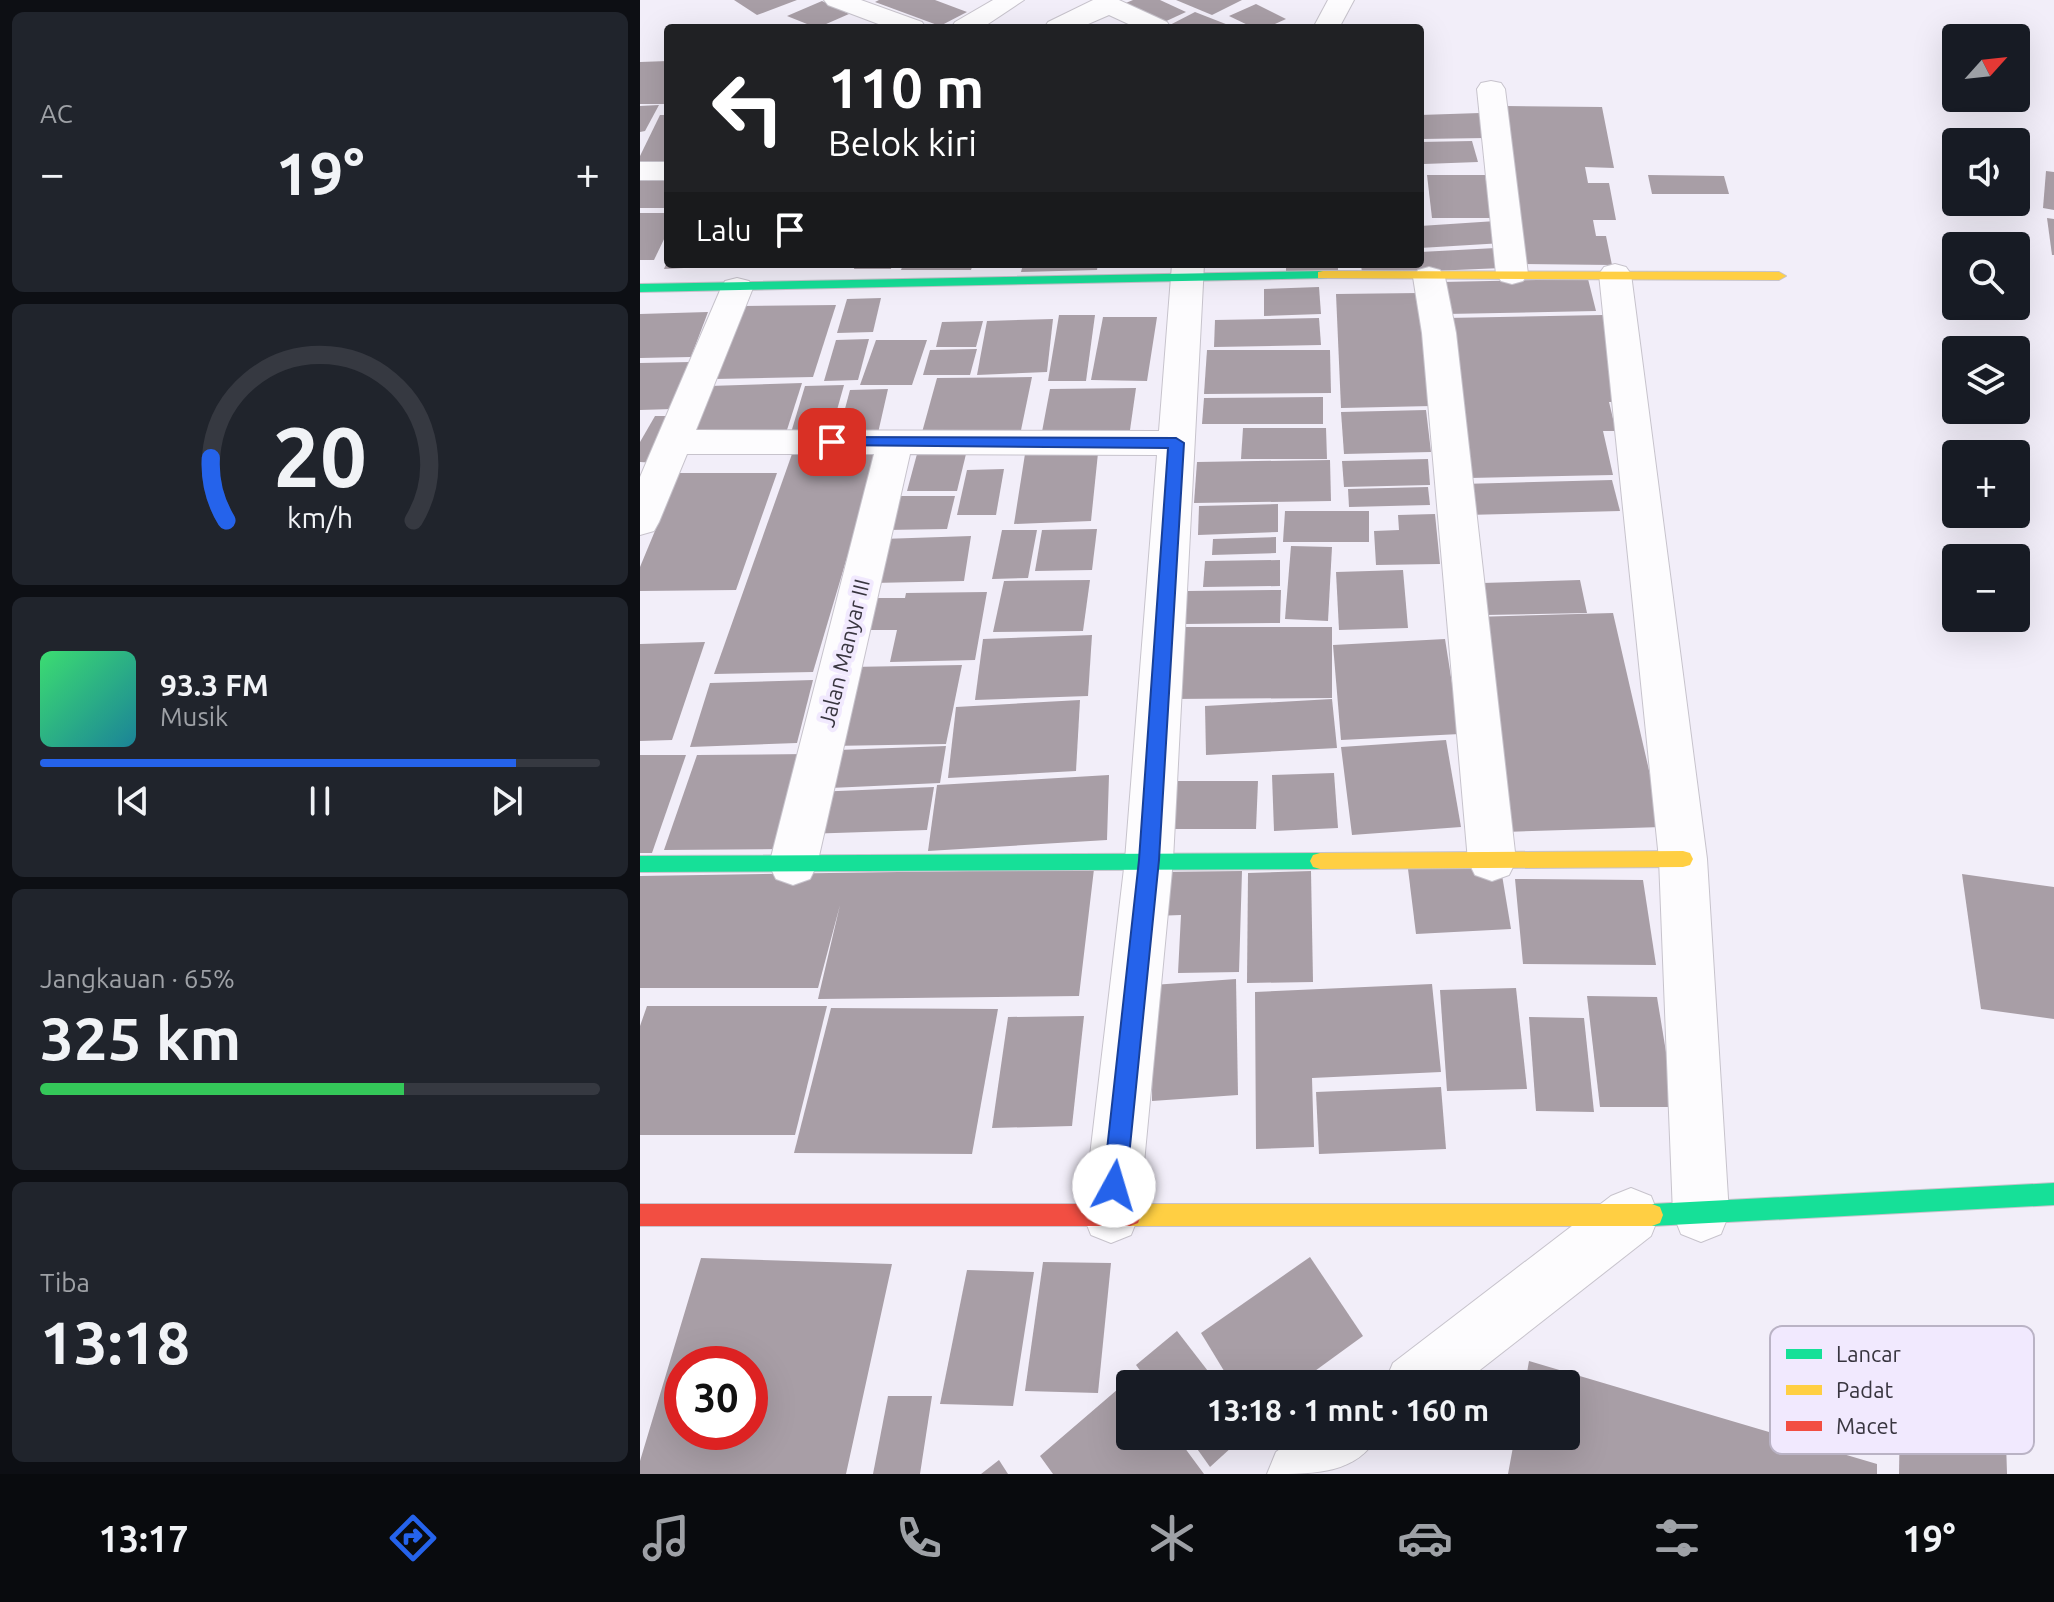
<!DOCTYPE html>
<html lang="id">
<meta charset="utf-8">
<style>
body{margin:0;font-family:Ubuntu,sans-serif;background:#20242c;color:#f1f3f6;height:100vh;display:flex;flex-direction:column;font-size:30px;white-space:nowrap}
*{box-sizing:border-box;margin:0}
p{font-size:26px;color:#9ea1a6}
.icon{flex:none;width:44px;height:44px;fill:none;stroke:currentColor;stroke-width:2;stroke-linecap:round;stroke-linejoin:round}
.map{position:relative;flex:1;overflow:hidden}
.sheet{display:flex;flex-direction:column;gap:12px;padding:12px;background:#0d0f14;width:640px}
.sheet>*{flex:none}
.guide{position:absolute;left:24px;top:24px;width:760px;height:244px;border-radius:8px;box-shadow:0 8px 32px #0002;background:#202124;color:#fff;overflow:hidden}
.needle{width:52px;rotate:63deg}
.tools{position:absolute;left:1302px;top:24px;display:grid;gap:16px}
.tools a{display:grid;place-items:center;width:88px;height:88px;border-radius:8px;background:#171b24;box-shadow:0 8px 32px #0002;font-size:40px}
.speed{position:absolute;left:24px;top:1346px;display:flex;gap:16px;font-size:40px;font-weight:700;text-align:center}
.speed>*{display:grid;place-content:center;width:104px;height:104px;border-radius:50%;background:#171b24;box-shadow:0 8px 32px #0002;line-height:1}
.speed .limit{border:12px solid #d22;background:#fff;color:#111}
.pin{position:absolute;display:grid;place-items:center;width:68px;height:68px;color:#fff;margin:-34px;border-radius:16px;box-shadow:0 4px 12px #0006}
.me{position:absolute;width:88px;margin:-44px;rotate:6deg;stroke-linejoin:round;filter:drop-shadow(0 0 6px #0008)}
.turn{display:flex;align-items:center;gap:28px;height:168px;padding:0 32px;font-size:36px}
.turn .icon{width:104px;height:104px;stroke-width:2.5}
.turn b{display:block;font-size:56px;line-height:68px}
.then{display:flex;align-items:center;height:76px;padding:0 32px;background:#0003;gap:16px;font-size:30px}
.big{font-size:60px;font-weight:700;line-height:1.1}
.sheet .tile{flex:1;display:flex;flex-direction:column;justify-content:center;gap:12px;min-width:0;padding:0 28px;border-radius:12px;background:#20242c}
.sheet .dial{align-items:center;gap:0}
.dial svg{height:208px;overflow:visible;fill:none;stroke:#363941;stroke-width:7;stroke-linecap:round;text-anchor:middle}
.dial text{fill:#f1f3f6;stroke:none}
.song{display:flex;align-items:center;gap:24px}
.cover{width:96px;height:96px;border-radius:12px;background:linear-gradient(135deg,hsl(140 70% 55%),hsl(190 70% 35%))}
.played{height:8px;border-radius:4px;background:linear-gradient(90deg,#2563eb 85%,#363941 85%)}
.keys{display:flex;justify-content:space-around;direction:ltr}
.heat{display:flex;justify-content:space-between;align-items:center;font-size:44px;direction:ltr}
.charge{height:12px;border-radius:6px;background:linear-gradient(90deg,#34c759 65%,#363941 0)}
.trip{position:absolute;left:476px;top:1370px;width:464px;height:80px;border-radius:8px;background:#171b24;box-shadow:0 8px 32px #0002;font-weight:700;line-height:80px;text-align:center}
.dock{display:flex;height:128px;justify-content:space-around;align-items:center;background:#090b0e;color:#9ea1a6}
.dock .icon{width:56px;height:56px}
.dock .on{color:#2563eb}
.dock b{font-size:36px;color:#f1f3f6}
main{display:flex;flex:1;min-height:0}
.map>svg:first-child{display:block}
.building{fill:#a89ea6;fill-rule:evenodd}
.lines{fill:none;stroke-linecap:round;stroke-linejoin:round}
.street-casing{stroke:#c7c3cc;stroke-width:2}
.fast-casing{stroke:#c7c3cc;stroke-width:2}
.slow-casing{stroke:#c7c3cc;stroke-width:2}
.jam-casing{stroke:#c7c3cc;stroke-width:2}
.street{fill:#fdfcfe;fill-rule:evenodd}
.fast{fill:#16e098;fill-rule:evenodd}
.slow{fill:#ffcf43;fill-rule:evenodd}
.jam{fill:#f24e42;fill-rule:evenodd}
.route{fill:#2563eb;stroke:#184099;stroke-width:2}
.labels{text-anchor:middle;stroke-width:8;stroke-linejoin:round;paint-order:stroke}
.street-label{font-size:22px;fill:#38353f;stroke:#f1e9fe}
.key{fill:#f1e9fe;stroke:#bab3c5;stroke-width:2}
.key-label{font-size:22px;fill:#38353f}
</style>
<main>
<section class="sheet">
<div class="tile"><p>AC</p>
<div class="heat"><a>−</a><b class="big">19°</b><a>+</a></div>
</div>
<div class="tile dial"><svg viewBox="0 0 100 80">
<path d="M14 69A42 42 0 1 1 86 69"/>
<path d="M14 69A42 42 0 0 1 8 45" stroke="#2563eb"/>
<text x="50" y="56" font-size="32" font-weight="700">20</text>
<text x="50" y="72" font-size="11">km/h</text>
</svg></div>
<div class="tile">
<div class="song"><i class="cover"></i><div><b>93.3 FM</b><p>Musik</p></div></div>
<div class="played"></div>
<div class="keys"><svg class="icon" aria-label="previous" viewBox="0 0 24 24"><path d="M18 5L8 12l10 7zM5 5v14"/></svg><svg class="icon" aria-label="pause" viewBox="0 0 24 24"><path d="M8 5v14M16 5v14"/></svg><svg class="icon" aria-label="next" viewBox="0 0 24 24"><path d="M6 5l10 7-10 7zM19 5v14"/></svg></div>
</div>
<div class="tile"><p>Jangkauan · 65%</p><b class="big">325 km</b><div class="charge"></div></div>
<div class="tile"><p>Tiba</p><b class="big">13:18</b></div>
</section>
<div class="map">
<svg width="1414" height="1474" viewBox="0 0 1414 1474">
<rect width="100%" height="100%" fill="#f2eef9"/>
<!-- building -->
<g class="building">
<polygon points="94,0 157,0 117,15"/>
<polygon points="239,0 295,0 327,12 300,26 235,2"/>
<polygon points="493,0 520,0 546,12 522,23 481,5"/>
<polygon points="536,0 602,0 572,15"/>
<polygon points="182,1 209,14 177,28 147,16"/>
<polygon points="616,4 646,19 626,28 614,28 589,16"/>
<polygon points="555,12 596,28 524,28"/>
<polygon points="28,61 26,104 0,104 0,62"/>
<polygon points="19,105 5,131 0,132 0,106"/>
<polygon points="865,106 962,107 974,168 945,167 948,183 969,183 976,220 953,220 956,236 966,236 972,265 882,264"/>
<polygon points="840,113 846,138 781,139 780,115"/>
<polygon points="20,115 28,115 28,166 0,167 0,156"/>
<polygon points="832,141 838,162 784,164 780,142"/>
<polygon points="1406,171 1414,172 1414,210 1403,208"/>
<polygon points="28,175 28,208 0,208 0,176"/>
<polygon points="787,175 845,175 852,218 792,218"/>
<polygon points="1008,175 1084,176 1089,194 1012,194"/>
<polygon points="0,213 28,213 28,231 14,260 0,260"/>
<polygon points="1407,218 1414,219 1414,255 1412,255"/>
<polygon points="856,221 863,243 780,248 780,226"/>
<polygon points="856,248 862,268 722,274 721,264 780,264 780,252"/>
<polygon points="26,264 84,264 84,266 24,269"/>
<polygon points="215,264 252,264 251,269 214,269"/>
<polygon points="263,264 333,264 331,270 261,270"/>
<polygon points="383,264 458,264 457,270 381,272"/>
<polygon points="646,264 698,264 698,271 646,273"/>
<polygon points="948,279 956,311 806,314 802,282"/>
<polygon points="679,287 681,314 624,316 624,289"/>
<polygon points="780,293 792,406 701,408 696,294"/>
<polygon points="241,298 233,332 197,333 207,299"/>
<polygon points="196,305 173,377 74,379 103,306"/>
<polygon points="68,312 51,357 0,358 0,314"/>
<polygon points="419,315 455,315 446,381 408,381"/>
<polygon points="963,315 973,353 967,353 979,402 969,402 976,431 963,431 973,475 829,478 806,318"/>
<polygon points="463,317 517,317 507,381 451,380"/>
<polygon points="679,318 681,345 574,347 575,320"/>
<polygon points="413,319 407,372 337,375 347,321"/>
<polygon points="343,321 336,347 296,347 302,322"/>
<polygon points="229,339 218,380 184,381 196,340"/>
<polygon points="236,340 287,340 272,385 220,385"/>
<polygon points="337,349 330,375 283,375 290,350"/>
<polygon points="567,350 690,350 691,393 564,394"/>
<polygon points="51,362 33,409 0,410 0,363"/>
<polygon points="392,377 380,435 281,436 297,378"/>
<polygon points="162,383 146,433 51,437 69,386"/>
<polygon points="204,385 190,435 150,436 165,386"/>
<polygon points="496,388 489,437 401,437 410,389"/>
<polygon points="248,389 238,433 198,435 210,390"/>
<polygon points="683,397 683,424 562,424 564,398"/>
<polygon points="786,410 791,452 704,454 701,412"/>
<polygon points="15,416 40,416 17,463 0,462 0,442"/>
<polygon points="603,428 686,428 687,459 601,459"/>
<polygon points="238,453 173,672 74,674 152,454"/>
<polygon points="458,453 451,521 374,524 385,454"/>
<polygon points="277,454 326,454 317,491 267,491"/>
<polygon points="788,459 790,485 704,487 702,461"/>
<polygon points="690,460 691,501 554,503 557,462"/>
<polygon points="364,469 356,515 317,515 327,470"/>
<polygon points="39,473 137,473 96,590 0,591 0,567"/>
<polygon points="972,480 980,511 826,515 822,484"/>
<polygon points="788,487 790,505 709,507 708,489"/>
<polygon points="255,496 315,496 307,529 246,530"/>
<polygon points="638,504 638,532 558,535 559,506"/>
<polygon points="645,511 729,511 729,542 643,542"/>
<polygon points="795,514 800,564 736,565 734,531 759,530 758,515"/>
<polygon points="457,529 452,570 395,571 402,530"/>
<polygon points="362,530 397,530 388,578 352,579"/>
<polygon points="331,536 324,581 233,583 242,539"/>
<polygon points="636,537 636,553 572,555 573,539"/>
<polygon points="651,546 692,547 688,621 645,619"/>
<polygon points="640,560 640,586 563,587 565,561"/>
<polygon points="763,570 768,628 699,630 696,572"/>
<polygon points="450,580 443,631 353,632 364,581"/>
<polygon points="940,580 947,613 845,615 842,583"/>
<polygon points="641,590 640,623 545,624 547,591"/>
<polygon points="347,592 335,660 250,662 257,630 224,630 232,598 265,598 266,593"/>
<polygon points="973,613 1022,827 864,832 833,617"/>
<polygon points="536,627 692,627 692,698 530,699"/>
<polygon points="452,635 448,696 335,700 343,639"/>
<polygon points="805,639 820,734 701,740 693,645"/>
<polygon points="65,642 32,740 0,741 0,644"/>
<polygon points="322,665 306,744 190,746 210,667"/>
<polygon points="173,680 157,743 50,747 70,683"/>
<polygon points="692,699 697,748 566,755 565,706"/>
<polygon points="440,700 436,771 308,778 316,707"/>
<polygon points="806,740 821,827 712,835 701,747"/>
<polygon points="306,746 300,783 190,788 198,750"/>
<polygon points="169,754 142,849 24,850 57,755"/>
<polygon points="0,755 46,755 12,853 0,853"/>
<polygon points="694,773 698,828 634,831 632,775"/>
<polygon points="469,775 467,840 288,851 297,785"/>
<polygon points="528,781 618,781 616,829 525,829"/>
<polygon points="294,787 287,830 164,834 174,792"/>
<polygon points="860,863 871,929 776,934 768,869"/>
<polygon points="454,869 439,996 178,999 200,905 178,988 0,988 0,876"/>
<polygon points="602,871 599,972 538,973 541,915 514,916 517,872"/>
<polygon points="671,871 673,982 607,983 608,873"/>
<polygon points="1322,874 1414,887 1414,1019 1341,1009"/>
<polygon points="875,879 1003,880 1016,965 883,964"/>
<polygon points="596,979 598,1095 512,1101 513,985"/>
<polygon points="792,984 801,1072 672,1078 674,1147 616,1149 615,992"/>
<polygon points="876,988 887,1089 807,1091 800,990"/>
<polygon points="947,996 1017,997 1035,1107 960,1107"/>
<polygon points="7,1006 187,1006 155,1135 0,1135 0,1026"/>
<polygon points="191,1008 358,1009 332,1154 154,1153"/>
<polygon points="444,1016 432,1126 352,1128 368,1017"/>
<polygon points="889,1017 944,1018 954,1112 896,1111"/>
<polygon points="801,1087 806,1149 679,1154 676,1092"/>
<polygon points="670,1257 723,1336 657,1384 592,1384 561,1333"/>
<path d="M 61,1258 L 252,1264 L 206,1474 L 0,1474 L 0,1461 ZM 42,1364 L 110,1364 L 110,1432 L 42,1432 Z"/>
<polygon points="403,1262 471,1263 458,1393 385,1391"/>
<polygon points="327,1270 394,1272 373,1406 300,1404"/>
<polygon points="537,1331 578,1384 510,1384 496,1365"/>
<polygon points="889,1361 1237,1464 1237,1474 868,1474 875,1436 926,1436 926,1384 885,1384"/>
<polygon points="492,1377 498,1384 490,1384 490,1436 536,1436 564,1474 413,1474 400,1456"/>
<polygon points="248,1396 292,1396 280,1474 233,1474"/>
<polygon points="1260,1413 1366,1442 1367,1474 1259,1474"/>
<polygon points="548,1436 604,1436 570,1467"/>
<polygon points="359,1460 368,1474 341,1474"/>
</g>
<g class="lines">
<!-- street casing -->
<g class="street-casing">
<g id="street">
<polygon points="184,0 221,0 282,22 286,28 249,28 188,5"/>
<polygon points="353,0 384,0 342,28 311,28 315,22"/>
<polygon points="453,0 479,0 527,22 531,28 497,28 469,15 439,28 404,28 408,22"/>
<polygon points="688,0 714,0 699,28 673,28"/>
<polygon points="851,81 861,83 865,89 888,274 883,281 872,284 861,281 856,274 837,89 841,83"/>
<rect x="0" y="162" width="28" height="18"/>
<polygon points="532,264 564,264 533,860 499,1215 491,1235 471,1243 451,1235 443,1215 485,860 517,455 270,454 177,865 170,879 153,885 136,879 129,865 234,454 47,454 19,522 14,531 0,535 0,477 81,288 85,281 97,278 109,281 113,288 56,430 519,431"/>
<polygon points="975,264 986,267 991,274 1067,859 1089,1214 1081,1234 1061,1242 1041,1234 1033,1214 1019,859 959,274 964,267"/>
<polygon points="789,267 800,270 805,277 816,333 876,861 869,875 852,881 835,875 828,861 782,333 773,277 778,270"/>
<polygon points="991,1188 1011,1196 1019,1216 1011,1236 822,1384 744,1384 753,1363 971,1196"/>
<path d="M 657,1436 L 738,1436 C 716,1474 676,1474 627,1474 L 636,1452 Z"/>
</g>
</g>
<!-- fast casing -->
<g class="fast-casing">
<g id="fast">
<polygon points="683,271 688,272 688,278 0,292 0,284"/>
<polygon points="680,853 687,855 690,861 687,867 680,869 0,872 0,856"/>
<polygon points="1414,1183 1414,1205 1012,1226 1004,1223 1001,1215 1004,1207 1012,1204"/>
</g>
</g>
<!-- slow casing -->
<g class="slow-casing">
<g id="slow">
<polygon points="683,271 1139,272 1146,276 1139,280 678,278 678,272"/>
<polygon points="1043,851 1050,853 1053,859 1050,865 1043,867 680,869 673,867 670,861 673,855 680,853"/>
<polygon points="490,1204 1012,1204 1020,1207 1023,1215 1020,1223 1012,1226 490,1226 482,1223 479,1215 482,1207"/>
</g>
</g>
<!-- jam casing -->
<g class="jam-casing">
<polygon id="jam" points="0,1204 490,1204 498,1207 501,1215 498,1223 490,1226 0,1226"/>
</g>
<!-- street -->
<use href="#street" class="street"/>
<!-- fast -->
<use href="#fast" class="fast"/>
<!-- slow -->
<use href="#slow" class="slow"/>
<!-- jam -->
<use href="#jam" class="jam"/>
</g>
<!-- route -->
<polygon class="route" points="192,437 536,438 544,443 519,860 486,1186 482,1193 474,1197 466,1193 463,1186 499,860 528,448 187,445 187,439"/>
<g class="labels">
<!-- street labels -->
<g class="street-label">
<text transform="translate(204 653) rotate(-76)" y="8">Jalan Manyar III</text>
</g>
</g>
<!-- legend -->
<rect x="1130" y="1326" width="264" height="128" rx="12" class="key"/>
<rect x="1146" y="1349" width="36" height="10" fill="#16e098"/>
<rect x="1146" y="1385" width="36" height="10" fill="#ffcf43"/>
<rect x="1146" y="1421" width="36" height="10" fill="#f24e42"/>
<g class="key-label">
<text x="1196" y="1362">Lancar</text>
<text x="1196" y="1398">Padat</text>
<text x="1196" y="1434">Macet</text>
</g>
</svg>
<div class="tools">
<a><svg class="needle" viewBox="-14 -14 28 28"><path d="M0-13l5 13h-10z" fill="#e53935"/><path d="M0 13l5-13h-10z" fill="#9ea1a6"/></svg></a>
<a><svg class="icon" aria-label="sound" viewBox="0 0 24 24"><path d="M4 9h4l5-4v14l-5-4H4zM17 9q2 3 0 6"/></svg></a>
<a><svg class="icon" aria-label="search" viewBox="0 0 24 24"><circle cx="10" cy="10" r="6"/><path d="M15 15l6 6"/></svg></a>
<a><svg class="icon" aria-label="layers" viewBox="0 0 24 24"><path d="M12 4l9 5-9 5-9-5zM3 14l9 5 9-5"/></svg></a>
<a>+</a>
<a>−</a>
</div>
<div class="speed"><div class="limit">30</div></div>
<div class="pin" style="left:192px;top:442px;background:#d93025"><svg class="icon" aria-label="arrive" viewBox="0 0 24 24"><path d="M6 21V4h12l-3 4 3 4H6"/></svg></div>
<svg class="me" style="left:474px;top:1186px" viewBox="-20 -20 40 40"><circle r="19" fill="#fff"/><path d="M0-13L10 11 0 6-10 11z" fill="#2563eb"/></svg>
<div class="trip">13:18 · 1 mnt · 160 m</div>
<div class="guide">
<div class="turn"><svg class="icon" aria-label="left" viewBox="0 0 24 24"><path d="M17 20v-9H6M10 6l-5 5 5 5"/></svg><div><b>110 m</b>Belok kiri</div></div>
<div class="then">Lalu<svg class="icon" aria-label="arrive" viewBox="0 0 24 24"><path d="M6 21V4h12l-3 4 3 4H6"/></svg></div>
</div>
</div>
</main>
<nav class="dock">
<b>13:17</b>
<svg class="icon on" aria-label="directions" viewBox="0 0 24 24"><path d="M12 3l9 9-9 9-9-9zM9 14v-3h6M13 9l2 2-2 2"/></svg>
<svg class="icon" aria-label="music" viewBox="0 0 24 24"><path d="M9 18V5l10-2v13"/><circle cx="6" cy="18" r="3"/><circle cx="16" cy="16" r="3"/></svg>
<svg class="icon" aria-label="phone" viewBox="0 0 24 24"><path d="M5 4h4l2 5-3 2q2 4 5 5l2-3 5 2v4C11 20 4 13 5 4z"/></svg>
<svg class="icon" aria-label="climate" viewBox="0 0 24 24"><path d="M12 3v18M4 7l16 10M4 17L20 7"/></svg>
<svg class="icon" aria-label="car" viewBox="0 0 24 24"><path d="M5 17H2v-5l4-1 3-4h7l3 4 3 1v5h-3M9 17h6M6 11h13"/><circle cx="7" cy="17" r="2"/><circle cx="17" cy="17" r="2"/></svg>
<svg class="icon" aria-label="filters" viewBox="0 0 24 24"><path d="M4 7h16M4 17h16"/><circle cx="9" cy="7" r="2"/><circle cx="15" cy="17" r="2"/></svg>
<b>19°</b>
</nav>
